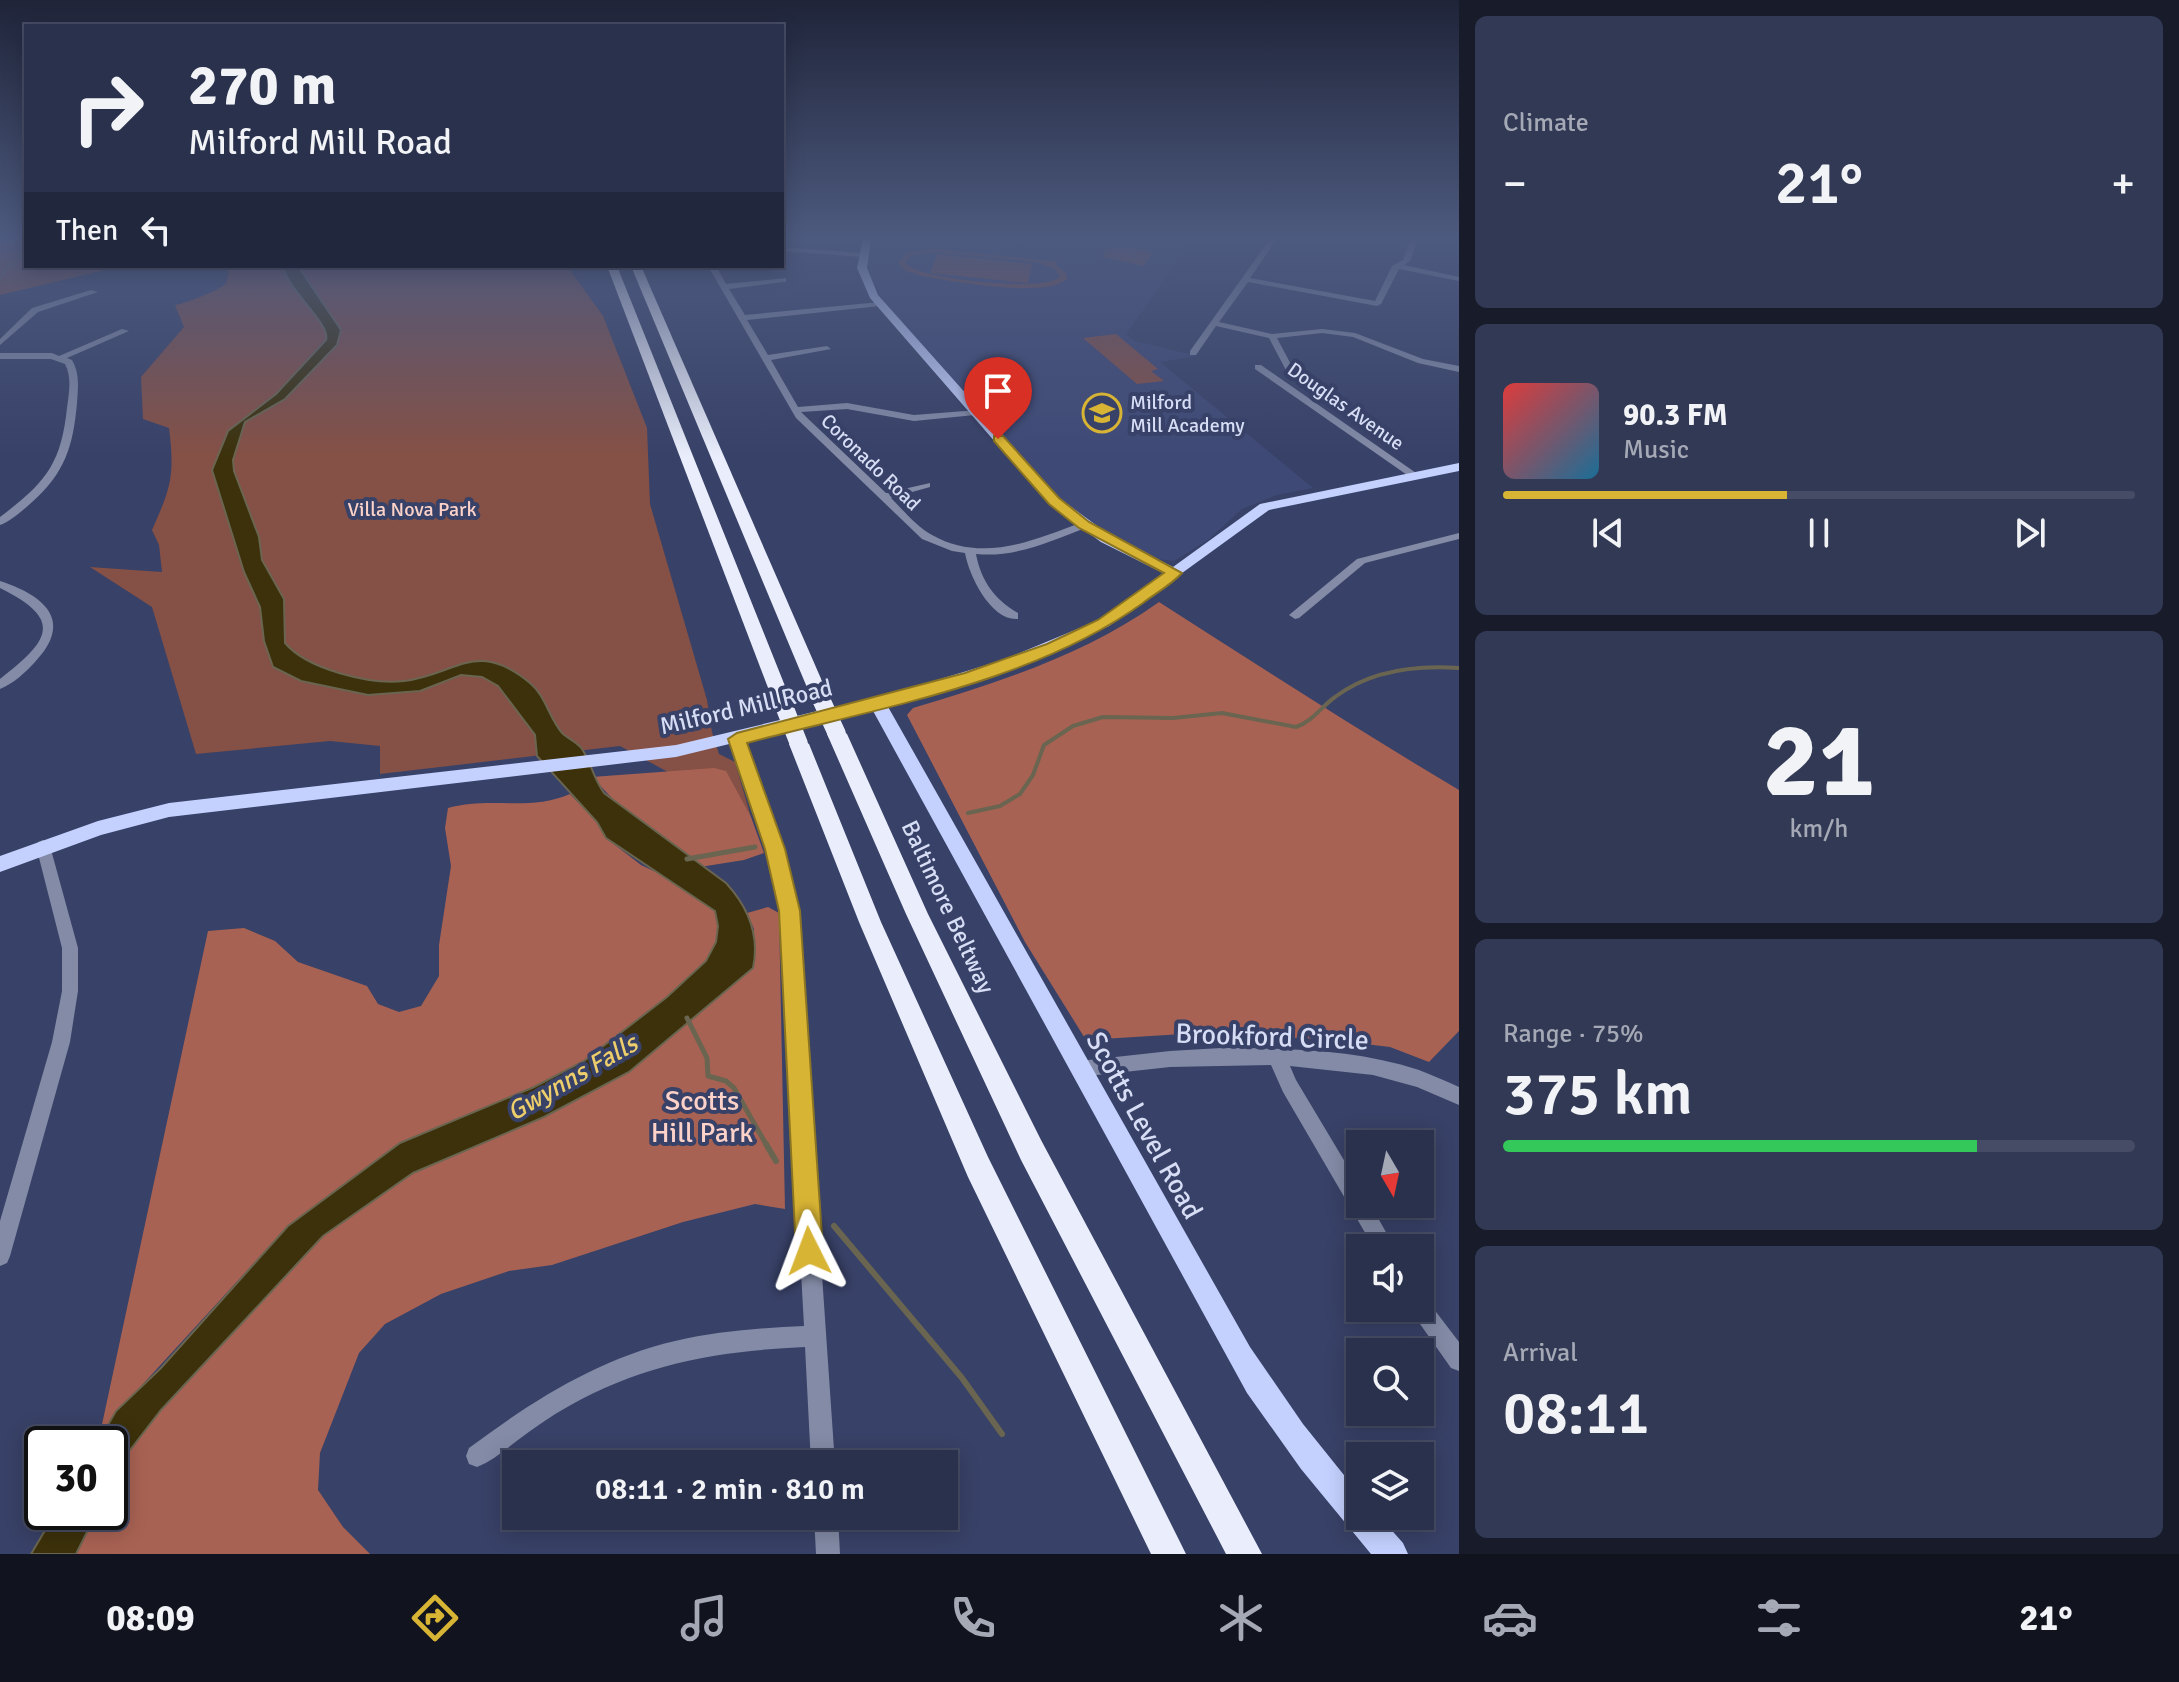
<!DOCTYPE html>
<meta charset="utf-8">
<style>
body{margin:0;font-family:Signika,sans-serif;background:#323954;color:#f1f3f6;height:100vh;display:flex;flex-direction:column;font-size:30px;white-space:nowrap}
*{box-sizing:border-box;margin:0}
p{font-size:26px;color:#a5a9b6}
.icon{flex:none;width:44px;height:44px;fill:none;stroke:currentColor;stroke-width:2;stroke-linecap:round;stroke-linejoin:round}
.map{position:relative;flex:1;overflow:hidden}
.sheet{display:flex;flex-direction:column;gap:16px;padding:16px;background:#171b2a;width:720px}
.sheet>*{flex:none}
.hud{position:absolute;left:24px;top:24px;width:760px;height:244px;border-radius:0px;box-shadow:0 4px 20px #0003,0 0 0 2px #464c65;background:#2a314d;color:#f1f3f6;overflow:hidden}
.needle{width:52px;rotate:171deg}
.buttons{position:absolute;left:1346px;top:1130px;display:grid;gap:16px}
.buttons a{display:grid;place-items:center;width:88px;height:88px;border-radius:0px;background:#2a314d;box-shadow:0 4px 20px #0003,0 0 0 2px #464c65;font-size:40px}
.speed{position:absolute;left:24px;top:1426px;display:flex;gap:16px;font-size:40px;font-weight:700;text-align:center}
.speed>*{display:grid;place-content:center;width:104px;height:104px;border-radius:50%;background:#2a314d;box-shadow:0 4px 20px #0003,0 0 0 2px #464c65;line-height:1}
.speed .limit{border:4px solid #111;border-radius:12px;background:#fff;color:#111}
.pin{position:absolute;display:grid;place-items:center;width:68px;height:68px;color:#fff;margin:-82px -34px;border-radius:50% 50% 50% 0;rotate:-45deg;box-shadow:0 0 8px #0007}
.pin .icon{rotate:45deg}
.me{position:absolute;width:88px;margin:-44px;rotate:357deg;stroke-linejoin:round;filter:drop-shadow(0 0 6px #0008)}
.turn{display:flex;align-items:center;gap:28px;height:168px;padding:0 32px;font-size:36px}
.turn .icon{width:104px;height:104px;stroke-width:2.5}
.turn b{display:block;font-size:56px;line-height:68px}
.then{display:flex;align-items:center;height:76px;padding:0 32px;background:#0003;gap:16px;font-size:30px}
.big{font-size:60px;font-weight:600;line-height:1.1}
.sheet .card{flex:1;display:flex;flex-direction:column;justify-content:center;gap:12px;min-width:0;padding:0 28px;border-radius:12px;background:#323954}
.sheet .dial{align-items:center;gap:0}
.dial b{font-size:104px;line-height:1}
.song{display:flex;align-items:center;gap:24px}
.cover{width:96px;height:96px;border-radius:12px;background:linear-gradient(135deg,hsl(0 70% 55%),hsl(200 70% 35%))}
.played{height:8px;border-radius:4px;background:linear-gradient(90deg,#d8b434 45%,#464c65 45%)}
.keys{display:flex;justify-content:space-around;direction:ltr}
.heat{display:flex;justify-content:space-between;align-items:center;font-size:44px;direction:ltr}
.charge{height:12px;border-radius:6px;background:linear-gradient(90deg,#34c759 75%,#464c65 0)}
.trip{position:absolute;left:502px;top:1450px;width:456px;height:80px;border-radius:0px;background:#2a314d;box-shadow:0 4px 20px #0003,0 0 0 2px #464c65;font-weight:600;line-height:80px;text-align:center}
.menu{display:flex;height:128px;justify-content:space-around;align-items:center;background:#11141f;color:#a5a9b6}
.menu .icon{width:56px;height:56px}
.menu .current{color:#d8b434}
.menu b{font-size:36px;color:#f1f3f6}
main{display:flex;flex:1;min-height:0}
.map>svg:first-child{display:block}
.built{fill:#3f4976}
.green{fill:#855045;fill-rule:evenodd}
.forest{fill:#a86253}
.water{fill:#3c310a;stroke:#6a6550;stroke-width:2}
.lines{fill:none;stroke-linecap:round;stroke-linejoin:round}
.stream-far3{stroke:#6a6550;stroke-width:2}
.stream-far2{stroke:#6a6550;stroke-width:4}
.stream-far1{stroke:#6a6550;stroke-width:5}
.stream{stroke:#6a6550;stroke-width:6}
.minor{fill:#838ba6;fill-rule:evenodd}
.major{fill:#c4d1fe;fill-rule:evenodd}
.highway{fill:#eaeefc;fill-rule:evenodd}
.highway-bridge{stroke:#eaeefc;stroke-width:18}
.route{fill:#d8b434;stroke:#8c7522;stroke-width:2}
.labels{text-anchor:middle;stroke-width:8;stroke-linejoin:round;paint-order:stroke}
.far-poi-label{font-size:20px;fill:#d6ddf5;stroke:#384167;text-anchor:start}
.far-street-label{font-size:20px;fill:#d6ddf5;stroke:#384167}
.far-park-label{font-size:20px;fill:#fcd2c9;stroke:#384167}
.street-label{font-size:24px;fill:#d6ddf5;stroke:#384167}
.water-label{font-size:26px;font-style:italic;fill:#edce6b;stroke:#384167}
.near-street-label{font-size:28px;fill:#d6ddf5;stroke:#384167}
.near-park-label{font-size:28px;fill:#fcd2c9;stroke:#384167}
</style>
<main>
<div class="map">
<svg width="1459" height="1554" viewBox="0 0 1459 1554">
<rect width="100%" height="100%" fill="#384167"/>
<!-- built -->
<polygon class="built" points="872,239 958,245 960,239 1193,240 1126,334 1135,341 1198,356 1160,362 1313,488 1277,495 1242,509 1208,540 1174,561 1156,559 1112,536 1060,499 885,303 868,274 867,262"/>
<!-- green -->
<g class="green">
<polygon points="0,239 26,239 26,266 121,266 0,295"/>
<polygon points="1121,247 1152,252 1144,266 1102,257 1106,250"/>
<path d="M 936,249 L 1058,262 L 1055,265 L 1066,273 L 1067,279 C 1046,299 952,281 922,276 L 906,271 L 898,263 L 907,253 ZM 930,252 L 1036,262 L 1055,269 L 1060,277 C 1044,292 919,280 905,263 L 910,256 Z"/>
<polygon points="937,254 1032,264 1028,283 930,273"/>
<path d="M 229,266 L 567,266 L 603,316 L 647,428 L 650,504 L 707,700 L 712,732 L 719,754 L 735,762 L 751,817 L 620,746 L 380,774 L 380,746 L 330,741 L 196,754 L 152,607 L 90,567 L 162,572 L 159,545 L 152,530 C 171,487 175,476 169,428 L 143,419 L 141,377 L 184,327 L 175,305 C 182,305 219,290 224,285 C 229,280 228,273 229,266 Z"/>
<polygon points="1116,334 1158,369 1151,371 1164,381 1137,384 1083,338"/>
</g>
<!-- forest -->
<g class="forest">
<path d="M 1159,602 C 1259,666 1358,730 1459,790 L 1459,1031 L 1429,1062 L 1390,1047 L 1323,1039 L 1183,1034 L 1086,1040 L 1025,942 L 907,715 L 913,708 C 999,682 1085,655 1159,602 Z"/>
<polygon points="714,768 726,771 751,817 764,853 744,860 700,867 624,811 592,777"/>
<path d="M 570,794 L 597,822 L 606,838 L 641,865 L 675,881 L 715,911 L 718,926 L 716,942 L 706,961 L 667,997 L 584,1061 L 534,1087 L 400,1143 L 288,1226 L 143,1384 L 98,1443 L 208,931 L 244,928 L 275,941 L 298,962 L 367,986 L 378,1004 L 399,1012 L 421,1006 L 439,976 L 439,945 L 451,866 L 445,828 L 448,808 C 492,796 528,812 570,794 Z"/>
<polygon points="768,907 779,913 785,1209 755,1204 683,1222 552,1265 509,1271 441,1294 385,1324 359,1353 320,1453 318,1490 343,1527 370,1554 76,1554 97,1512 110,1512 110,1486 127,1454 161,1410 323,1236 413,1173 544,1117 629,1072 753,968 754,929 747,913"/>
</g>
<!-- water -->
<g class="water">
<path d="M 283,266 L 298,266 L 341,330 L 337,345 L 285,399 L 245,422 L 233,460 L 234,471 L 259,537 L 262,560 L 284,599 L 285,643 C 307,669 370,685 404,681 C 456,675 476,638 530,683 C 546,696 549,719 563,734 C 569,739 578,743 582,749 C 591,762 593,778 604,793 L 726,883 C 749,908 760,935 753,968 L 629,1072 L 544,1117 L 413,1173 L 323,1236 L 161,1410 L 127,1454 L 110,1486 L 110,1444 L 97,1444 L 116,1411 L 161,1368 L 288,1226 L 400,1143 L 534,1087 L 584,1061 L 667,997 L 706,961 L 716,942 L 718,926 L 715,911 L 606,838 L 597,822 L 537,756 L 535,735 L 498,686 L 482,677 L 461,675 L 420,691 L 368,695 L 301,681 L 273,667 L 264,641 L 260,607 L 244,572 L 212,470 L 228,431 L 276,394 L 326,340 C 331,324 287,290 283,266 Z"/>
<polygon points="56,1512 97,1512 76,1554 31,1554"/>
</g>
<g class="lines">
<!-- stream-far3 -->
<polyline class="stream-far3" points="0,279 7,267 17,263 22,250"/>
<!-- stream-far2 -->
<path class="stream-far2" d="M 968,813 L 1000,806 L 1020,794 L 1033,775 L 1044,745 L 1073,726 L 1103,717 L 1173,718 L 1222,713 L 1296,727 C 1313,721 1321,707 1335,697 C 1371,670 1416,665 1459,668"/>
<!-- stream-far1 -->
<g class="stream-far1">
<polyline points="687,859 755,847"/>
<polyline points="687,1018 707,1058 708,1076 726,1081 734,1088 767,1146"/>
</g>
<!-- stream -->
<g class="stream">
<polyline points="766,1144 776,1161"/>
<polyline points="834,1226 962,1378 1002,1434"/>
</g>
<!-- minor -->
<g class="minor">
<polygon points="1270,239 1277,239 1250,278 1375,301 1392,266 1403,260 1411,239 1418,239 1410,261 1404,265 1459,277 1459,281 1399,269 1381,304 1377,306 1248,282 1219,322 1272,334 1322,329 1355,333 1423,359 1459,366 1459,372 1418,363 1353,337 1322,333 1277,338 1296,374 1292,377 1288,374 1269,338 1216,326 1196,355 1190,355 1190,351"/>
<polygon points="782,247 862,253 866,255 862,257 782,251"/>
<path d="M 708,266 L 716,266 L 726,284 L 786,278 L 786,282 L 783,282 L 729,289 L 745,315 L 880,302 L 884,304 L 880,306 L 747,320 L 768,355 L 827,346 L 831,349 L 771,360 L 798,407 L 847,403 L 914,415 L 978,410 L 978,414 L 975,415 L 914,421 L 847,409 L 801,412 L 886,493 L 930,483 L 930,487 L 891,498 C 903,510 917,527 932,535 C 982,563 1032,541 1080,523 L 1088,523 L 1088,527 C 1051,541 1016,558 976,554 C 981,581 995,600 1018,613 L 1018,619 C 991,621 969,576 965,553 L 952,551 L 922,539 L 796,418 Z"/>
<polygon points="91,290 98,292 38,312 0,345 0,339 32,308"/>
<path d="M 122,329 L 129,331 L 67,358 L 72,360 C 80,374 78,387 77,403 C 73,447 65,473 31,503 C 22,511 11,521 0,525 L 0,517 C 45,483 61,465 67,408 C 69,393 72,377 65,364 L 51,359 L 0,359 L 0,353 L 52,353 L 59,356 Z"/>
<polygon points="1255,365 1261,365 1419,475 1410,477 1255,369"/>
<polygon points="1459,533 1459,539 1365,563 1299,618 1295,619 1289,615 1357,559"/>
<path d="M 0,581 C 43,595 75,620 35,662 C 26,672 13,684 0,689 L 0,679 C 49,641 65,620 0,588 Z"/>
<path d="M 737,734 L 744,739 L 782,849 L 797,911 L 835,1464 L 811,1464 L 805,1347 C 719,1351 645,1363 569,1406 C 551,1416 534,1428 518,1440 C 505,1450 492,1461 477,1467 L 469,1464 L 466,1456 L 469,1448 C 532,1401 598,1359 675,1341 C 718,1331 761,1328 804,1326 L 781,911 L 768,849 L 730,739 Z"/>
<polygon points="43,840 48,842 50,846 78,948 78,991 70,1042 10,1256 7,1263 0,1266 0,1221 52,1042 62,991 62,948 36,846 38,842"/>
<path d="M 1221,1048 C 1287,1048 1355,1049 1419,1070 C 1432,1075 1446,1081 1459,1087 L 1459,1105 L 1417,1087 L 1373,1075 L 1290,1066 L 1296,1080 L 1360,1187 L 1360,1204 L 1370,1204 L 1395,1248 L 1374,1248 L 1283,1092 L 1271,1065 L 1170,1067 L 1079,1077 L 1073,1075 L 1070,1069 L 1073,1063 L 1079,1061 L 1170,1051 Z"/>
<polygon points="1420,1296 1427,1300 1459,1342 1459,1371 1451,1368 1413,1314 1410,1308 1420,1308"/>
<polygon points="814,1516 838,1516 840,1554 816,1554"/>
</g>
<!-- major -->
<polygon class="major" points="863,239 871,239 867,268 878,295 1059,498 1111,536 1173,567 1260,504 1459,463 1459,471 1269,510 1109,626 1015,668 887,705 1250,1347 1303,1424 1360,1495 1360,1516 1379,1516 1403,1543 1408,1554 1371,1554 1301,1469 1247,1393 872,709 676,757 169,817 101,835 0,872 0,856 98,821 169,803 676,745 901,691 1003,660 1099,620 1163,573 1101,542 1049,504 870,298 857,268"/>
<!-- highway -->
<g class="highway">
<polygon points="607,266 617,266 793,706 791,711 784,712 775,706"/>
<polygon points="631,266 641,266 829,697 827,701 813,701 811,697"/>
<polygon points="837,727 847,734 928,914 1041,1140 1262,1554 1226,1554 1021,1160 906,914 827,734"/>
<polygon points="799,737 809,744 881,922 988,1157 1186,1554 1151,1554 968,1177 859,922 789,744"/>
</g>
<!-- highway-bridge -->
<g class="highway-bridge">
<polyline points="820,697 837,734"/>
<polyline points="784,706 799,744"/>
</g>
</g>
<!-- sky -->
<linearGradient id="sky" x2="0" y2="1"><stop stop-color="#1f2439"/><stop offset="0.52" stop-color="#4d5a7f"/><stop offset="1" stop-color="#4d5a7f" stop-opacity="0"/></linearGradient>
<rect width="1459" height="457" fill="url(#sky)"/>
<!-- route -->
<path class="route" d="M 994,436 L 1003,436 L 1059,498 L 1089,522 L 1182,573 C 1171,585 1156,593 1143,603 C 1032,683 877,708 747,743 L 785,849 L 800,911 L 823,1251 L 819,1260 L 809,1264 L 800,1260 L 796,1251 L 779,911 L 765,849 L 728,739 L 737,733 L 965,673 L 1047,644 L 1098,620 L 1164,573 L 1079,528 L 1049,504 L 994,441 Z"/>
<!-- icons -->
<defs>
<g id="school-ring" transform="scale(2)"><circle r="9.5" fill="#384167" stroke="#d8b434" stroke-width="1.5"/><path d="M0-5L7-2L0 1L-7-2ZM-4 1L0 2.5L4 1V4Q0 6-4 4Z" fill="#d8b434"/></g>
</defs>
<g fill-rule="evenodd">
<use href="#school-ring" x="1102" y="413"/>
</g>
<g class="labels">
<!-- far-poi labels -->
<g class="far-poi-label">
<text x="1130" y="409">Milford<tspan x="1130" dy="23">Mill Academy</tspan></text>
</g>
<!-- far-street labels -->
<g class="far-street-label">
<text transform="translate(1346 406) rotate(35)" y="7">Douglas Avenue</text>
<text transform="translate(871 462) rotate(44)" y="7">Coronado Road</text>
</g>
<!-- far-park labels -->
<g class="far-park-label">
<text x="412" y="516">Villa Nova Park</text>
</g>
<!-- street labels -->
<g class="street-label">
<text transform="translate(746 707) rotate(-13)" y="8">Milford Mill Road</text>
<text transform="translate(948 907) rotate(65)" y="8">Baltimore Beltway</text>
</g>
<!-- water labels -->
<g class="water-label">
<text transform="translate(572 1077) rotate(-30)" y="9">Gwynns Falls</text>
</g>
<!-- near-street labels -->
<g class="near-street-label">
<text transform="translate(1272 1036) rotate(2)" y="10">Brookford Circle</text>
<text transform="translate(1145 1125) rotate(61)" y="10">Scotts Level Road</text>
</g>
<!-- near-park labels -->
<g class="near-park-label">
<text x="702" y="1110">Scotts<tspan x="702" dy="32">Hill Park</tspan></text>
</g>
</g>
</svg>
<div class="buttons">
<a><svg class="needle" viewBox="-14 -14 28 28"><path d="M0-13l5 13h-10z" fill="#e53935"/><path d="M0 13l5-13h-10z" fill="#a5a9b6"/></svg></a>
<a><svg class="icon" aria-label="sound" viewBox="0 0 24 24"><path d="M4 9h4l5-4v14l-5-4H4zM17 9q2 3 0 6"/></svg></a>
<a><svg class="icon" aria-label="search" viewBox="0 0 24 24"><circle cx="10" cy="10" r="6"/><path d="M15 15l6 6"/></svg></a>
<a><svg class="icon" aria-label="layers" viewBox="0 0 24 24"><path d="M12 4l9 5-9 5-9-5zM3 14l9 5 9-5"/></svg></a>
</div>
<div class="speed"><div class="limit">30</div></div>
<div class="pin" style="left:998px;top:439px;background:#d93025"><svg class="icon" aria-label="arrive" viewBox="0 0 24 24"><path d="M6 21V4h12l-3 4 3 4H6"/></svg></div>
<svg class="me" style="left:809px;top:1251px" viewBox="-20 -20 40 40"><path d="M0-17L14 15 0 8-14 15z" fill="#d8b434" stroke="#fff" stroke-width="4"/></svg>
<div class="trip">08:11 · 2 min · 810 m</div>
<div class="hud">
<div class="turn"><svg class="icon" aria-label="right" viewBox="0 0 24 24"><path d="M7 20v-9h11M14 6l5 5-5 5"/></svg><div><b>270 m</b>Milford Mill Road</div></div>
<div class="then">Then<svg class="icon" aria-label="left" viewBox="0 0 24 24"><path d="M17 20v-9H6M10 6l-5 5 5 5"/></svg></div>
</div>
</div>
<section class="sheet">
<div class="card"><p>Climate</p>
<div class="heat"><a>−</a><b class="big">21°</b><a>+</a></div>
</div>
<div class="card">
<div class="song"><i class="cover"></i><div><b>90.3 FM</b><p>Music</p></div></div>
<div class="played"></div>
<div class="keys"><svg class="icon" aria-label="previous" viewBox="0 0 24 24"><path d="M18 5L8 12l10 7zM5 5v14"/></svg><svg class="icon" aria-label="pause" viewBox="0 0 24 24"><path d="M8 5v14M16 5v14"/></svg><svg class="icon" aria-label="next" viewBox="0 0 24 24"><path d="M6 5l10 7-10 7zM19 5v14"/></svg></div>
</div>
<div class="card dial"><b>21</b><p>km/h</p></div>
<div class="card"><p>Range · 75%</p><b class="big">375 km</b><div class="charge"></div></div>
<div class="card"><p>Arrival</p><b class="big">08:11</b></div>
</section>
</main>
<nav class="menu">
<b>08:09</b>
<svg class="icon current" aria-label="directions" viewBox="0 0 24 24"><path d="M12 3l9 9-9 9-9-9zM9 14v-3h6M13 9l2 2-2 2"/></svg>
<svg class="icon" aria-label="music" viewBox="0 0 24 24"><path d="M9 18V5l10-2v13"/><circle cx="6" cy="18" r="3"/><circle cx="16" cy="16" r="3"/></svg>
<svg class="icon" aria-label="phone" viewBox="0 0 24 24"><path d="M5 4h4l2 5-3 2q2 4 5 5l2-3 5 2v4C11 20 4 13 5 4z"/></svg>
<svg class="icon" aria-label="climate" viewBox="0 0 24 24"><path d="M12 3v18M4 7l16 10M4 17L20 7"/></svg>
<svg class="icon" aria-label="car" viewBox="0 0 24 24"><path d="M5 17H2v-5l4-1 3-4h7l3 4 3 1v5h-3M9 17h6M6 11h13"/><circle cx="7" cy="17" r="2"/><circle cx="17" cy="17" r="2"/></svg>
<svg class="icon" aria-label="filters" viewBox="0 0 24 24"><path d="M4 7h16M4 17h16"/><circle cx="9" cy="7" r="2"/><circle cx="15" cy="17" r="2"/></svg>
<b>21°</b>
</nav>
